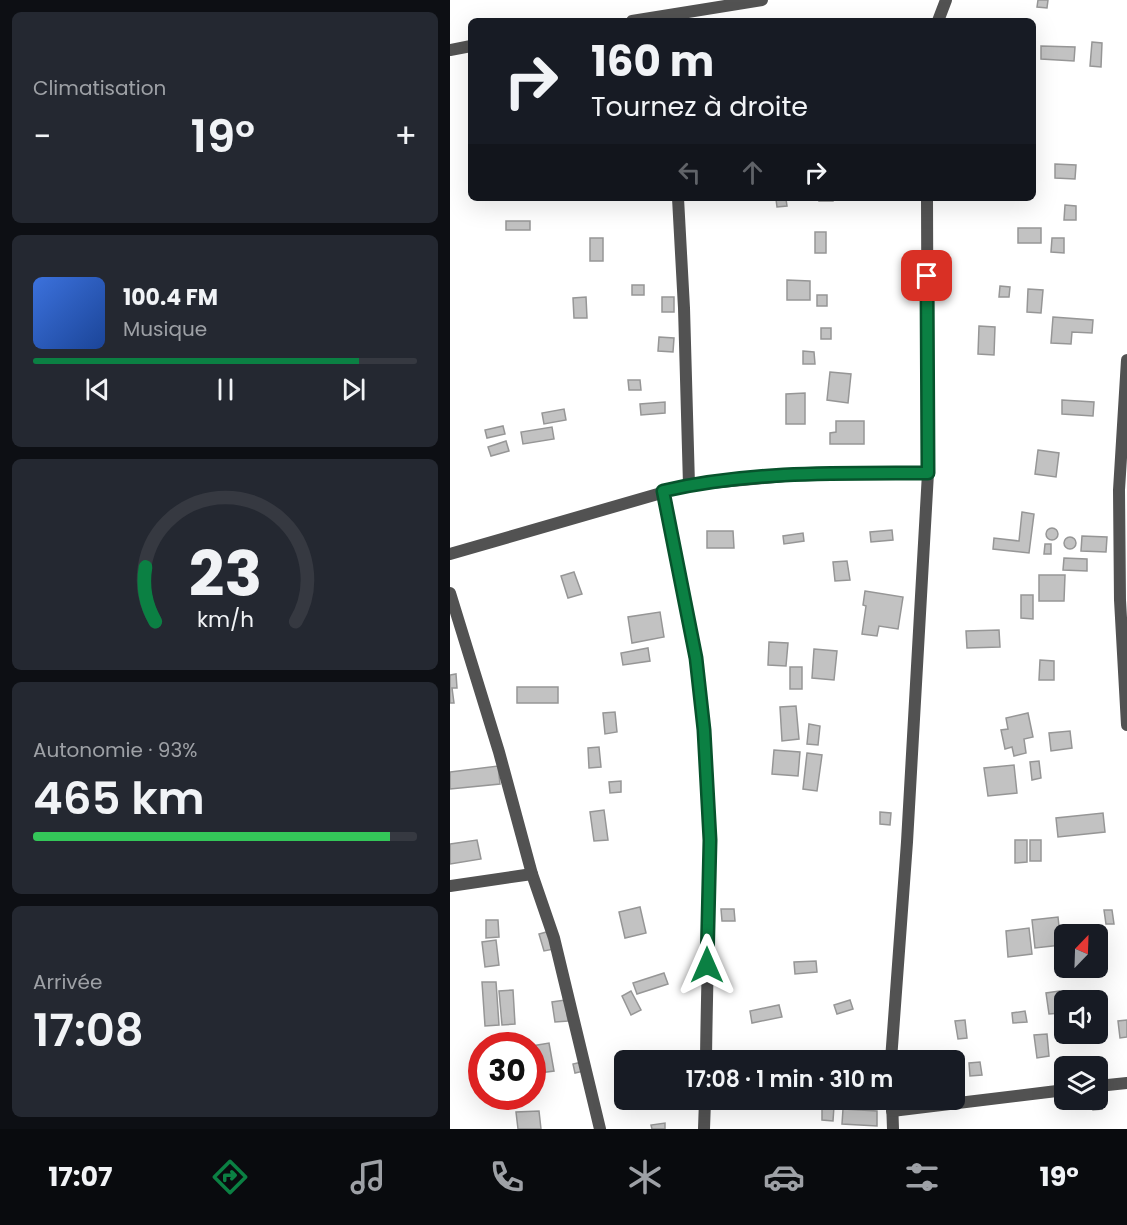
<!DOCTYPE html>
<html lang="fr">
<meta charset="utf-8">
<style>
body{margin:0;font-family:Poppins,sans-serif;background:#242831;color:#f1f3f6;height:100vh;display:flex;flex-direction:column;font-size:22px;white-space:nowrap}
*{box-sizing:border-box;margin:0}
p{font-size:20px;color:#9ea1a6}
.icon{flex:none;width:33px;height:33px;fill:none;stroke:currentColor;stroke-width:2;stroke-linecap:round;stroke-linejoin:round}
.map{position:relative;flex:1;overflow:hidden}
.drawer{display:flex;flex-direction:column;gap:12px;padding:12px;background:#0d0f14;width:450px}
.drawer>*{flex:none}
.hud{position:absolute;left:18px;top:18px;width:568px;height:183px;border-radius:9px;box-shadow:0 6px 24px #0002;background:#171b24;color:#f1f3f6;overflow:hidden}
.needle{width:39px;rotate:23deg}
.fabs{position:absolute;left:604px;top:924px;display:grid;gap:12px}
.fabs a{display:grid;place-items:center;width:54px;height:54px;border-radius:9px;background:#171b24;box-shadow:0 6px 24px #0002;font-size:30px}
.speed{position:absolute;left:18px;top:1032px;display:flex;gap:12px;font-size:30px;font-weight:700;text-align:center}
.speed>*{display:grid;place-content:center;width:78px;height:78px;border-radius:50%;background:#171b24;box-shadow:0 6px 24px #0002;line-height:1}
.speed .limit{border:9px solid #d22;background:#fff;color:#111}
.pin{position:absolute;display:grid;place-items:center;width:51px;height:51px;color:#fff;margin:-26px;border-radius:12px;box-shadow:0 3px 9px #0006}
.me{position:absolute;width:66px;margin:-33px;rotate:0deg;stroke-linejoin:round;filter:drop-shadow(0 0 4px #0008)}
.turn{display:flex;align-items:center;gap:21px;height:126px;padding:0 24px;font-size:27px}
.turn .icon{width:78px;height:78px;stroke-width:2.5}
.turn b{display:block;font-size:42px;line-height:51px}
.lanes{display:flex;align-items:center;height:57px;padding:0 24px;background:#0003;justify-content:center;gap:30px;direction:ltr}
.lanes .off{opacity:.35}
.big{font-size:45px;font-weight:600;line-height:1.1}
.drawer .card{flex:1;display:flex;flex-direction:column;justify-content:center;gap:9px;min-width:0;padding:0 21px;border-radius:9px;background:#242831}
.drawer .dial{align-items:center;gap:0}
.dial svg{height:156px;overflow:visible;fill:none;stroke:#363941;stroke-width:7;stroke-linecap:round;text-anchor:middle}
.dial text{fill:#f1f3f6;stroke:none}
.song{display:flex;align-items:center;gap:18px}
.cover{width:72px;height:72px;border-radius:9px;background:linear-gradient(135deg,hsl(220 70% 55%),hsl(220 70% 35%))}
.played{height:6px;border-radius:3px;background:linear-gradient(90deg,#0b8043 85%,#363941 85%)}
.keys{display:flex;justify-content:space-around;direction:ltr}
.heat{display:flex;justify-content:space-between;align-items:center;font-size:33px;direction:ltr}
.charge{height:9px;border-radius:4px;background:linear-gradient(90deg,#34c759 93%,#363941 0)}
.trip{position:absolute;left:164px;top:1050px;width:351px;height:60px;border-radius:9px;background:#171b24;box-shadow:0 6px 24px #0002;font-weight:600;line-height:60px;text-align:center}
.dock{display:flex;height:96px;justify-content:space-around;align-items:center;background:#090b0e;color:#9ea1a6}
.dock .icon{width:42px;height:42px}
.dock .on{color:#0b8043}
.dock b{font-size:27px;color:#f1f3f6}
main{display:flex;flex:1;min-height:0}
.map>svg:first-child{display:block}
.building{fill:#c2c2c2;stroke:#969696;stroke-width:1.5}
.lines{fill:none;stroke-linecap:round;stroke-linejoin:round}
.minor{stroke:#525252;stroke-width:12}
.route-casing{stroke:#07532c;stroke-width:15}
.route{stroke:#0b8043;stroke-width:10}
</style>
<main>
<section class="drawer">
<div class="card"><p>Climatisation</p>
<div class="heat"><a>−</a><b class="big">19°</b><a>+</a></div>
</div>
<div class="card">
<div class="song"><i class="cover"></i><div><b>100.4 FM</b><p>Musique</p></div></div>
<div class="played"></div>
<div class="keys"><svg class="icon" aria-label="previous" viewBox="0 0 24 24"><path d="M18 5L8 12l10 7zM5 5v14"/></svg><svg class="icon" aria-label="pause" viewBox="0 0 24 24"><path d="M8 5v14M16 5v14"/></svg><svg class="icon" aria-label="next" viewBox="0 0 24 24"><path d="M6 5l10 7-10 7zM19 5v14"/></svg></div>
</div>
<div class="card dial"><svg viewBox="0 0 100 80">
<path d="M14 69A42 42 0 1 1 86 69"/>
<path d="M14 69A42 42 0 0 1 9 41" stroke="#0b8043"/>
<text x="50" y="56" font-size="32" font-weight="700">23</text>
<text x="50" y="72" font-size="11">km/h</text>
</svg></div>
<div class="card"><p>Autonomie · 93%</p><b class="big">465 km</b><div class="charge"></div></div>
<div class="card"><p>Arrivée</p><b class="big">17:08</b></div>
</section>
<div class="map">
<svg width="677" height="1129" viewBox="0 0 677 1129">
<rect width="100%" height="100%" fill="#fff"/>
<!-- building -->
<g class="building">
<polygon points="588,0 598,0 597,8 587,7"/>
<polygon points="642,42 652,43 651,67 640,66"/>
<polygon points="591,46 625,47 624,61 591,59"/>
<polygon points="605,164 626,165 625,179 605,178"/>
<rect x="369" y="198" width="14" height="3"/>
<polygon points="326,199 336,199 337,206 327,207"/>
<polygon points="615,205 626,206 626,220 614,220"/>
<rect x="56" y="221" width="24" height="9"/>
<rect x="568" y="228" width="23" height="15"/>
<rect x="365" y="232" width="11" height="21"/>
<rect x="140" y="238" width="13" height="23"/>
<polygon points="602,238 614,238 614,253 601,252"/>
<polygon points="337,280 360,281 360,300 337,300"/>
<rect x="182" y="285" width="12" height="10"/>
<polygon points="550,286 560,287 559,297 549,297"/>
<polygon points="578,289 593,290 591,313 577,312"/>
<rect x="367" y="295" width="10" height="11"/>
<polygon points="136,297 137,318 124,318 123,298"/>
<rect x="212" y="297" width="12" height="15"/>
<polygon points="603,317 643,320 642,333 622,332 621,344 601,343"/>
<polygon points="529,326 545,327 544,355 528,354"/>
<rect x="371" y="328" width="10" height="11"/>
<polygon points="209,337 224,338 223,352 208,351"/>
<polygon points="353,351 364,352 365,364 353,364"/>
<polygon points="380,372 401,374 398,403 377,400"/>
<polygon points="178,380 190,380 191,390 179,390"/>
<polygon points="355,393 355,424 336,424 336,394"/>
<polygon points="612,400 644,402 643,416 612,414"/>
<polygon points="215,402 215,413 191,415 190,404"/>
<polygon points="114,409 116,420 94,424 92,413"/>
<polygon points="386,421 414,421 414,444 380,444 380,433 386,432"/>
<polygon points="53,426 55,434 37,438 35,430"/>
<polygon points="102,427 104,439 73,444 71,432"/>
<polygon points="56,441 59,451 41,456 38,447"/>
<polygon points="588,450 609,453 606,477 585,474"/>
<polygon points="572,512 584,514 579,553 543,549 544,538 569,541"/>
<circle cx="602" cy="534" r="6"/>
<polygon points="442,530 443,540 421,542 420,532"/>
<polygon points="257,531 283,531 284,548 257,548"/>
<polygon points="353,533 354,541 334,544 333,536"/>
<polygon points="632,536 657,537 656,552 631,551"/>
<circle cx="620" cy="543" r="6"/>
<polygon points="595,544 601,544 601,554 594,554"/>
<polygon points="614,558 637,559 637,571 613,570"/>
<polygon points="397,561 400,580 385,581 383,562"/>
<polygon points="124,572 132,594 118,598 111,576"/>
<polygon points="589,575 615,575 614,601 589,601"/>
<polygon points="415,591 453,597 448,629 429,626 427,636 412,634 416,606 413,605"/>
<polygon points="571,595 583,595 583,619 571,618"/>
<polygon points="210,612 214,637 182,643 178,617"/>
<polygon points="549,630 550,647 517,648 516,631"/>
<polygon points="319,642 338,643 336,666 318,665"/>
<polygon points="198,648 200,661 173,665 171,653"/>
<polygon points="364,649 387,651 384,680 362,678"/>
<polygon points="590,660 604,661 604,680 589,680"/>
<rect x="340" y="667" width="12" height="22"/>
<polygon points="6,674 7,688 2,688 4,703 0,703 0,675"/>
<rect x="67" y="687" width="41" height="16"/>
<polygon points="346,706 349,739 332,741 330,707"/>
<polygon points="165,712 167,732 155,734 153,713"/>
<polygon points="578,713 583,737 574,739 576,753 564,756 562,747 555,749 551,730 558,729 556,718"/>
<polygon points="359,724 370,726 368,745 357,744"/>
<polygon points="620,731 622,748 601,751 599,733"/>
<polygon points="149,747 151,767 139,768 138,748"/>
<polygon points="324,750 350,752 348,776 322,774"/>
<polygon points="357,753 372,755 367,791 353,789"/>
<polygon points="589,761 591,778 582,780 580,762"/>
<polygon points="564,765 567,793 538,796 534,768"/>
<polygon points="48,766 50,784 0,789 0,772"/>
<polygon points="171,781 171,792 160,793 159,782"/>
<polygon points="154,810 158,840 144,841 140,812"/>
<polygon points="430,812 441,813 440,825 430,824"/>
<polygon points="653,813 655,832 608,837 606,818"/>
<polygon points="27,840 31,859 0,864 0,844"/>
<polygon points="565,840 577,840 577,862 565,863"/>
<rect x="580" y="840" width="11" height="21"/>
<polygon points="190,907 196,933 175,938 169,912"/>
<polygon points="271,909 284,909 285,921 272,921"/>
<polygon points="654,910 662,910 664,924 656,924"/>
<polygon points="608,917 611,945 585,948 582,920"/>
<polygon points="36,920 48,920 49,937 36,938"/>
<polygon points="579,928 582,954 558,957 556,931"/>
<polygon points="100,931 104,949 94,951 89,934"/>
<polygon points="46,940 49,965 35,967 32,942"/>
<polygon points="366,961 367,972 345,974 344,962"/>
<polygon points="214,973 218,984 187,994 183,983"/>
<polygon points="32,982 46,982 49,1025 35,1026"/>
<polygon points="63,990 65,1024 52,1025 49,991"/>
<polygon points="181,991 191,1010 181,1015 172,996"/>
<polygon points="609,991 611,1013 599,1014 596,993"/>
<polygon points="115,1000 118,1021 105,1022 102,1002"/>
<polygon points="400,1000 403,1009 387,1014 384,1005"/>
<polygon points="329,1005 332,1017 302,1023 300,1011"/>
<polygon points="575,1011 577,1022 563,1023 562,1013"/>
<polygon points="515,1020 517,1038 508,1039 505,1021"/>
<polygon points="677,1020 677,1037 670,1038 668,1021"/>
<polygon points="597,1034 599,1056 587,1058 584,1035"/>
<polygon points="99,1043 104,1071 82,1074 82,1046"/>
<polygon points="132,1062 134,1071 125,1073 123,1064"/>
<polygon points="530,1062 532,1075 520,1076 519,1063"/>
<polygon points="651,1099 652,1109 643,1110 642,1100"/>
<polygon points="372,1106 384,1106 383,1121 372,1120"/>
<polygon points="393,1109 427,1111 427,1126 392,1124"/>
<polygon points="89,1111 91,1129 68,1129 66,1112"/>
<polygon points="215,1123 215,1129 202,1129 201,1125"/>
</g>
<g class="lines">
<!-- minor -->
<g class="minor">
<polyline points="182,21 312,0"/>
<polyline points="488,21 496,0"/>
<polyline points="0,50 21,46"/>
<polyline points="228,198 234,308 239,485"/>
<polyline points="677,360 669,490 670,600 677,725"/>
<path d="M 213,491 C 228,570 247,648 254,729 C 264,839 257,950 256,1060"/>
<polyline points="0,554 239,485 366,473 478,473"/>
<polyline points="0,593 49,752 82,874 104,938 150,1129"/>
<polyline points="0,886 82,874"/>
<polyline points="441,1060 457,842 478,473 477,198"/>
<polyline points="648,1086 677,1083"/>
<polyline points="442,1100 443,1129"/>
<polyline points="442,1111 615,1090"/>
<polyline points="254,1129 255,1100"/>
</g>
</g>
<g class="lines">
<!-- route casing -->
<g class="route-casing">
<path id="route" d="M 257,965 L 260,840 L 254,730 L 246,658 L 213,491 C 299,471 390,473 478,473 L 477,276"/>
</g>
<!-- route -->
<use href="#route" class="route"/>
</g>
</svg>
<div class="fabs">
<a><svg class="needle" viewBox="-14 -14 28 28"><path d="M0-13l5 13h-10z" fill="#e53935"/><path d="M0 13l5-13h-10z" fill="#9ea1a6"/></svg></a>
<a><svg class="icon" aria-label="sound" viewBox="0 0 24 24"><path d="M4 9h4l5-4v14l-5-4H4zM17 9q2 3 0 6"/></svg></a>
<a><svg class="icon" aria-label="layers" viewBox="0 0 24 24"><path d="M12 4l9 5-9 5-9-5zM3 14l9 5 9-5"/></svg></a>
</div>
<div class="speed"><div class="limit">30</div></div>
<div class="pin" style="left:477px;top:276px;background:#d93025"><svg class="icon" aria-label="arrive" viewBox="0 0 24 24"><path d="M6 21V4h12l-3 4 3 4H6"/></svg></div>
<svg class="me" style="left:257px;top:965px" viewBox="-20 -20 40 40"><path d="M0-17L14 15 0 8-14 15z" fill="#0b8043" stroke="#fff" stroke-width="4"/></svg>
<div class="trip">17:08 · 1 min · 310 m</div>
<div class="hud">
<div class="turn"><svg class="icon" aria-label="right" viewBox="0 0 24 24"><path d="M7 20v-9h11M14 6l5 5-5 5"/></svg><div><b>160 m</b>Tournez à droite</div></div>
<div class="lanes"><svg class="icon off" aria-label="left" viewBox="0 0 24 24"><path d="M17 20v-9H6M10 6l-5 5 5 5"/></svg><svg class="icon off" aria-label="ahead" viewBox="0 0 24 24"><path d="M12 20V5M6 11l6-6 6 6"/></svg><svg class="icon" aria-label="right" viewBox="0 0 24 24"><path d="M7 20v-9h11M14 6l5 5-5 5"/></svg></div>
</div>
</div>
</main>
<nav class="dock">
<b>17:07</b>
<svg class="icon on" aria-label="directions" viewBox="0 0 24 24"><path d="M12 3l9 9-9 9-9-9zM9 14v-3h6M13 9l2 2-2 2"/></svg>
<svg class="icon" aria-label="music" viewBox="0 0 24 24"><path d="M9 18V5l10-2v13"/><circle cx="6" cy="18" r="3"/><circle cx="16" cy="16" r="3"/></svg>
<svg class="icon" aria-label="phone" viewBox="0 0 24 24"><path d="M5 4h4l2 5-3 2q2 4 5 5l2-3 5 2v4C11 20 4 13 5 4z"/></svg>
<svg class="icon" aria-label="climate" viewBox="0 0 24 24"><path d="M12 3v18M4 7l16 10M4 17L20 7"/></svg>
<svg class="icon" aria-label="car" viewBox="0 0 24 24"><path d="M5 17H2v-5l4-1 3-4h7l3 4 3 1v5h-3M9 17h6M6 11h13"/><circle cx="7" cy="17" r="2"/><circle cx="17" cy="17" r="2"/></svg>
<svg class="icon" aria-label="filters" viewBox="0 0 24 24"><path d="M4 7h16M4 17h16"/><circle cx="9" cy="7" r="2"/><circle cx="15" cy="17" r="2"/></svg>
<b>19°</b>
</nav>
